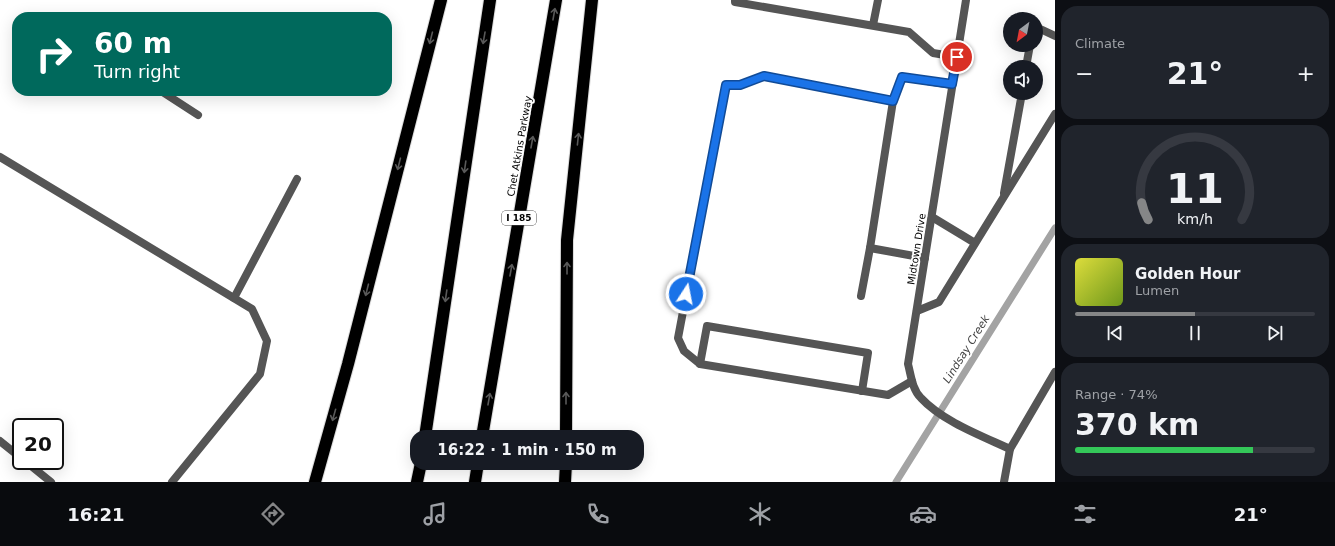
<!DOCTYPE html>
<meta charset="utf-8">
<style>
body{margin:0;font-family:"DejaVu Sans",sans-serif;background:#20242c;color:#f1f3f6;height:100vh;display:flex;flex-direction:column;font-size:15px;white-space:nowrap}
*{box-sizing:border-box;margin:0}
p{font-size:13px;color:#9ea1a6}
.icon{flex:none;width:22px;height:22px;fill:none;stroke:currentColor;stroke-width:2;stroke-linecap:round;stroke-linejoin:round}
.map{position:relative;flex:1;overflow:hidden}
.sheet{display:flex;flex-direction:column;gap:6px;padding:6px;background:#0d0f14;width:280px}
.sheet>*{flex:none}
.guide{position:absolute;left:12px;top:12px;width:380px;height:84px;border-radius:16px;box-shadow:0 4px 16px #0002;background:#00695c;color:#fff;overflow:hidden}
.needle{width:26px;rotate:212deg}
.tools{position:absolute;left:1003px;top:12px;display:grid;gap:8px}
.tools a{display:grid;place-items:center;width:40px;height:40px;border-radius:50%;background:#171b24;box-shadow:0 4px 16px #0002;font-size:20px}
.speed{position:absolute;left:12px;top:418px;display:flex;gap:8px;font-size:20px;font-weight:700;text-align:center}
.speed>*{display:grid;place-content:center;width:52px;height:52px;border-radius:50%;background:#171b24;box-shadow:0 4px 16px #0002;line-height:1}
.speed .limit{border:2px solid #111;border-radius:6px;background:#fff;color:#111}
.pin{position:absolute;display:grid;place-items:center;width:34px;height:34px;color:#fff;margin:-17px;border:2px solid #fff;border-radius:50%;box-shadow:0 1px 4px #0007}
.me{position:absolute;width:44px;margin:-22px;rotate:11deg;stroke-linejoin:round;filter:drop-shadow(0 0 3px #0008)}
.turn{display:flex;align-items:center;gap:14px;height:84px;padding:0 16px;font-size:18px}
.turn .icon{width:52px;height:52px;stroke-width:2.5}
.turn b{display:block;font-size:28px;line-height:34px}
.big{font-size:30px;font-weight:800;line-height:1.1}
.sheet .widget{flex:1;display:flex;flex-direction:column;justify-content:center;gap:6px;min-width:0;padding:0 14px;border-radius:16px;background:#20242c}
.sheet .dial{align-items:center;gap:0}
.dial svg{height:104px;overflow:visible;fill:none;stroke:#363941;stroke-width:7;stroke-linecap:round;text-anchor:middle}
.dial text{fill:#f1f3f6;stroke:none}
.song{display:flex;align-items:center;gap:12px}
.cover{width:48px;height:48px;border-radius:6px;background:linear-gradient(135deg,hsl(60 70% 55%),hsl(80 70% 35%))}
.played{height:4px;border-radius:2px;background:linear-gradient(90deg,#858687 50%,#363941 50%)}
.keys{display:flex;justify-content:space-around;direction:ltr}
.heat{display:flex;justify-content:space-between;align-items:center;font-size:22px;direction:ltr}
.charge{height:6px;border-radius:3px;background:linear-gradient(90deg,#34c759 74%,#363941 0)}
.trip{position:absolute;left:410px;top:430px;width:234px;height:40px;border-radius:16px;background:#171b24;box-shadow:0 4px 16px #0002;font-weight:800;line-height:40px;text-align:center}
.menu{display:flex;height:64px;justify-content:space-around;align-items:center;background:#090b0e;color:#9ea1a6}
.menu .icon{width:28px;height:28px}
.menu .on{color:#858687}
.menu b{font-size:18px;color:#f1f3f6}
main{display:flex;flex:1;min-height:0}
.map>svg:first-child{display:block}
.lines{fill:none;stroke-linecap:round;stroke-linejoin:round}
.stream{stroke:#a3a3a3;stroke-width:7}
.highway-casing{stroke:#dbdbdb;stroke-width:14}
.lane{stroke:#555;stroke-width:8}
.street{stroke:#555;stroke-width:8}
.highway{stroke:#000;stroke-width:12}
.oneway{stroke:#595959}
.route-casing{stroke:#114b97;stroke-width:10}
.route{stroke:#1a73e8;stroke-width:7}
.labels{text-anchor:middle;stroke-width:3.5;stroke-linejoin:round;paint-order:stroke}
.shield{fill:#fff;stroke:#4c4c4c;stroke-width:1}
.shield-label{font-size:9px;font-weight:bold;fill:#000}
.street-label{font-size:10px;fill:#000;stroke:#fff}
.water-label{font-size:11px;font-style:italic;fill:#444;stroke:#fff}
</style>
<main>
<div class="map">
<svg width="1055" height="482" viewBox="0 0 1055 482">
<rect width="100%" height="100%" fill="#fff"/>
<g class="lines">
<!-- stream -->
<polyline class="stream" points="896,482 1055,228"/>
<!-- highway casing -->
<g class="highway-casing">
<g id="highway">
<polyline points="425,437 490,0"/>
<polyline points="482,437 556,0"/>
<polyline points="566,437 567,240 592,0"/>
<polyline points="315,482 348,364 441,0"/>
<polyline points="417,482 421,463"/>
<polyline points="475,482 478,463"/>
<polyline points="565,482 566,463"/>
</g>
</g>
<!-- lane -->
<g class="lane">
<polyline points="735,0 735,2 909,32 933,53 957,57"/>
<polyline points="873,25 878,0"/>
<polyline points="1036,27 1055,36"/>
<polyline points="1026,67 1030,45"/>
<polyline points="161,91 198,115"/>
<polyline points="893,101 902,77 952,85"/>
<polyline points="0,157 252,309 267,341 260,374 172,482"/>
<polyline points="1004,193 1022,93"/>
<polyline points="932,217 975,243"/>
<polyline points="861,296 870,248"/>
<polyline points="234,298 297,179"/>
<polyline points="917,311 939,302 1055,114"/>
<polyline points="700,364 707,326 868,353 862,391"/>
<polyline points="912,381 888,395 700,364 684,351 678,338 726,85 740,85 764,76 893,101 870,248 925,258"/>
<polyline points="0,441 21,458"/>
<polyline points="25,461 51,482"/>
</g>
<!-- street -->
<g class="street">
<path d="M 966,0 L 908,364 C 911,375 912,389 921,398 C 942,421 982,436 1010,449"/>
<polyline points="1004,482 1010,449 1055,372"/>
</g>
<!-- highway -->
<use href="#highway" class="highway"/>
</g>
<!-- one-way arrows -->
<defs><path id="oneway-shaft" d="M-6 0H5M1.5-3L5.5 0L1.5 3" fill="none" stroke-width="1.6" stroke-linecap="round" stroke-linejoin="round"/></defs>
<g class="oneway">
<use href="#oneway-shaft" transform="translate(554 14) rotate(-80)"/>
<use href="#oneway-shaft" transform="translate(431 38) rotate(104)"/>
<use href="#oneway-shaft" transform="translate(484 38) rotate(100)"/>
<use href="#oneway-shaft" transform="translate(578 139) rotate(-84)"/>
<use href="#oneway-shaft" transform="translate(532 142) rotate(-80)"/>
<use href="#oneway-shaft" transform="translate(399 164) rotate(104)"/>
<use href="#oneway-shaft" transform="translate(465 167) rotate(98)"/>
<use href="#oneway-shaft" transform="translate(567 268) rotate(-90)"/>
<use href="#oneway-shaft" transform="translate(511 270) rotate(-80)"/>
<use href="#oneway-shaft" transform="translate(367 290) rotate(104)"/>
<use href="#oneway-shaft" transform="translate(446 296) rotate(98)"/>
<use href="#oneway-shaft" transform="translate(566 398) rotate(-90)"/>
<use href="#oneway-shaft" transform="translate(489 399) rotate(-80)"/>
<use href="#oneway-shaft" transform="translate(334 415) rotate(106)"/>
</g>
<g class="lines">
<!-- route casing -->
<g class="route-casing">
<polyline id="route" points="686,294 726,85 740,85 764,76 893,101 902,77 952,84 957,57"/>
</g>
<!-- route -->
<use href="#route" class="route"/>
</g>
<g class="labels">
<!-- shield labels -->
<rect class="shield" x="502" y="211" width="34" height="14" rx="3"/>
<g class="shield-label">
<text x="519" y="221">I 185</text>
</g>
<!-- street labels -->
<g class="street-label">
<text transform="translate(519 146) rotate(-80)" y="4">Chet Atkins Parkway</text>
<text transform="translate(916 249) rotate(-81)" y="4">Midtown Drive</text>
</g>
<!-- water labels -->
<g class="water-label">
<text transform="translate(966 349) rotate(-58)" y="4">Lindsay Creek</text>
</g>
</g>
</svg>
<div class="tools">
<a><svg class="needle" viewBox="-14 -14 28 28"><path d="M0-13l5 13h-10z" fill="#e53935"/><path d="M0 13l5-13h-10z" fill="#9ea1a6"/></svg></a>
<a><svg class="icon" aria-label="sound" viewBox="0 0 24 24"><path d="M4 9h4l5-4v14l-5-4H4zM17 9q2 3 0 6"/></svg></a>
</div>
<div class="speed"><div class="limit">20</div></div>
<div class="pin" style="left:957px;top:57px;background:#d93025"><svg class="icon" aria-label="arrive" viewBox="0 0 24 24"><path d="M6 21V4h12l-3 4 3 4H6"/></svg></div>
<svg class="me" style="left:686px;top:294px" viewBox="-20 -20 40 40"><circle r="17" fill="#1a73e8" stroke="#fff" stroke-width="3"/><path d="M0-11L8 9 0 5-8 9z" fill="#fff"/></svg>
<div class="trip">16:22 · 1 min · 150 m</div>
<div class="guide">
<div class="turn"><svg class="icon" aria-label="right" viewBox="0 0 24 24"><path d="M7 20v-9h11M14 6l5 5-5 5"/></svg><div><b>60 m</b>Turn right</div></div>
</div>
</div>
<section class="sheet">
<div class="widget"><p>Climate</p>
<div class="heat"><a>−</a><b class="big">21°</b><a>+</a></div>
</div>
<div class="widget dial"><svg viewBox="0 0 100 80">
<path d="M14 69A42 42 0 1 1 86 69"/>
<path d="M14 69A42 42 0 0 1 9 56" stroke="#858687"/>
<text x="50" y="56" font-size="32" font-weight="700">11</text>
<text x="50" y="72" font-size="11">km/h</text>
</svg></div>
<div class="widget">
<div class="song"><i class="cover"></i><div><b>Golden Hour</b><p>Lumen</p></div></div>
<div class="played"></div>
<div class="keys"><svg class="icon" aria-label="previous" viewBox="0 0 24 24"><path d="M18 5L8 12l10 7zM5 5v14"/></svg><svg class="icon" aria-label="pause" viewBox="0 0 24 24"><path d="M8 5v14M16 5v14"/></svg><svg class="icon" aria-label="next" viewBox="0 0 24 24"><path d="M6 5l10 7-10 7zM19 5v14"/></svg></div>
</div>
<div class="widget"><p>Range · 74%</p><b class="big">370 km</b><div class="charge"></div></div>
</section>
</main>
<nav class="menu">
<b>16:21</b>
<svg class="icon on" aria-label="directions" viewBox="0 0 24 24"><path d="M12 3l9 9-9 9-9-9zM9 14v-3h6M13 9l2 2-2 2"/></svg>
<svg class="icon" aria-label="music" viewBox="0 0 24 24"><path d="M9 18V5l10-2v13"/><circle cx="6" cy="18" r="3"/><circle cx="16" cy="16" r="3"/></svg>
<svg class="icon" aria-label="phone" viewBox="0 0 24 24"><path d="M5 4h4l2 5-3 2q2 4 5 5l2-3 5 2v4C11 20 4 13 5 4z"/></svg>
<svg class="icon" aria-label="climate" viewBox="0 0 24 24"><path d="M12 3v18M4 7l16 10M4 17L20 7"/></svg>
<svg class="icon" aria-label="car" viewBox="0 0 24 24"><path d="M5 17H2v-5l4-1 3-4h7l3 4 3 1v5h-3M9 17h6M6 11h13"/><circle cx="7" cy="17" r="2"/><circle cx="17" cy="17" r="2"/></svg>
<svg class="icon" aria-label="filters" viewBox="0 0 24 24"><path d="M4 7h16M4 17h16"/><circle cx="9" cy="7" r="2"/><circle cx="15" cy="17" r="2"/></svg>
<b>21°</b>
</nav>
